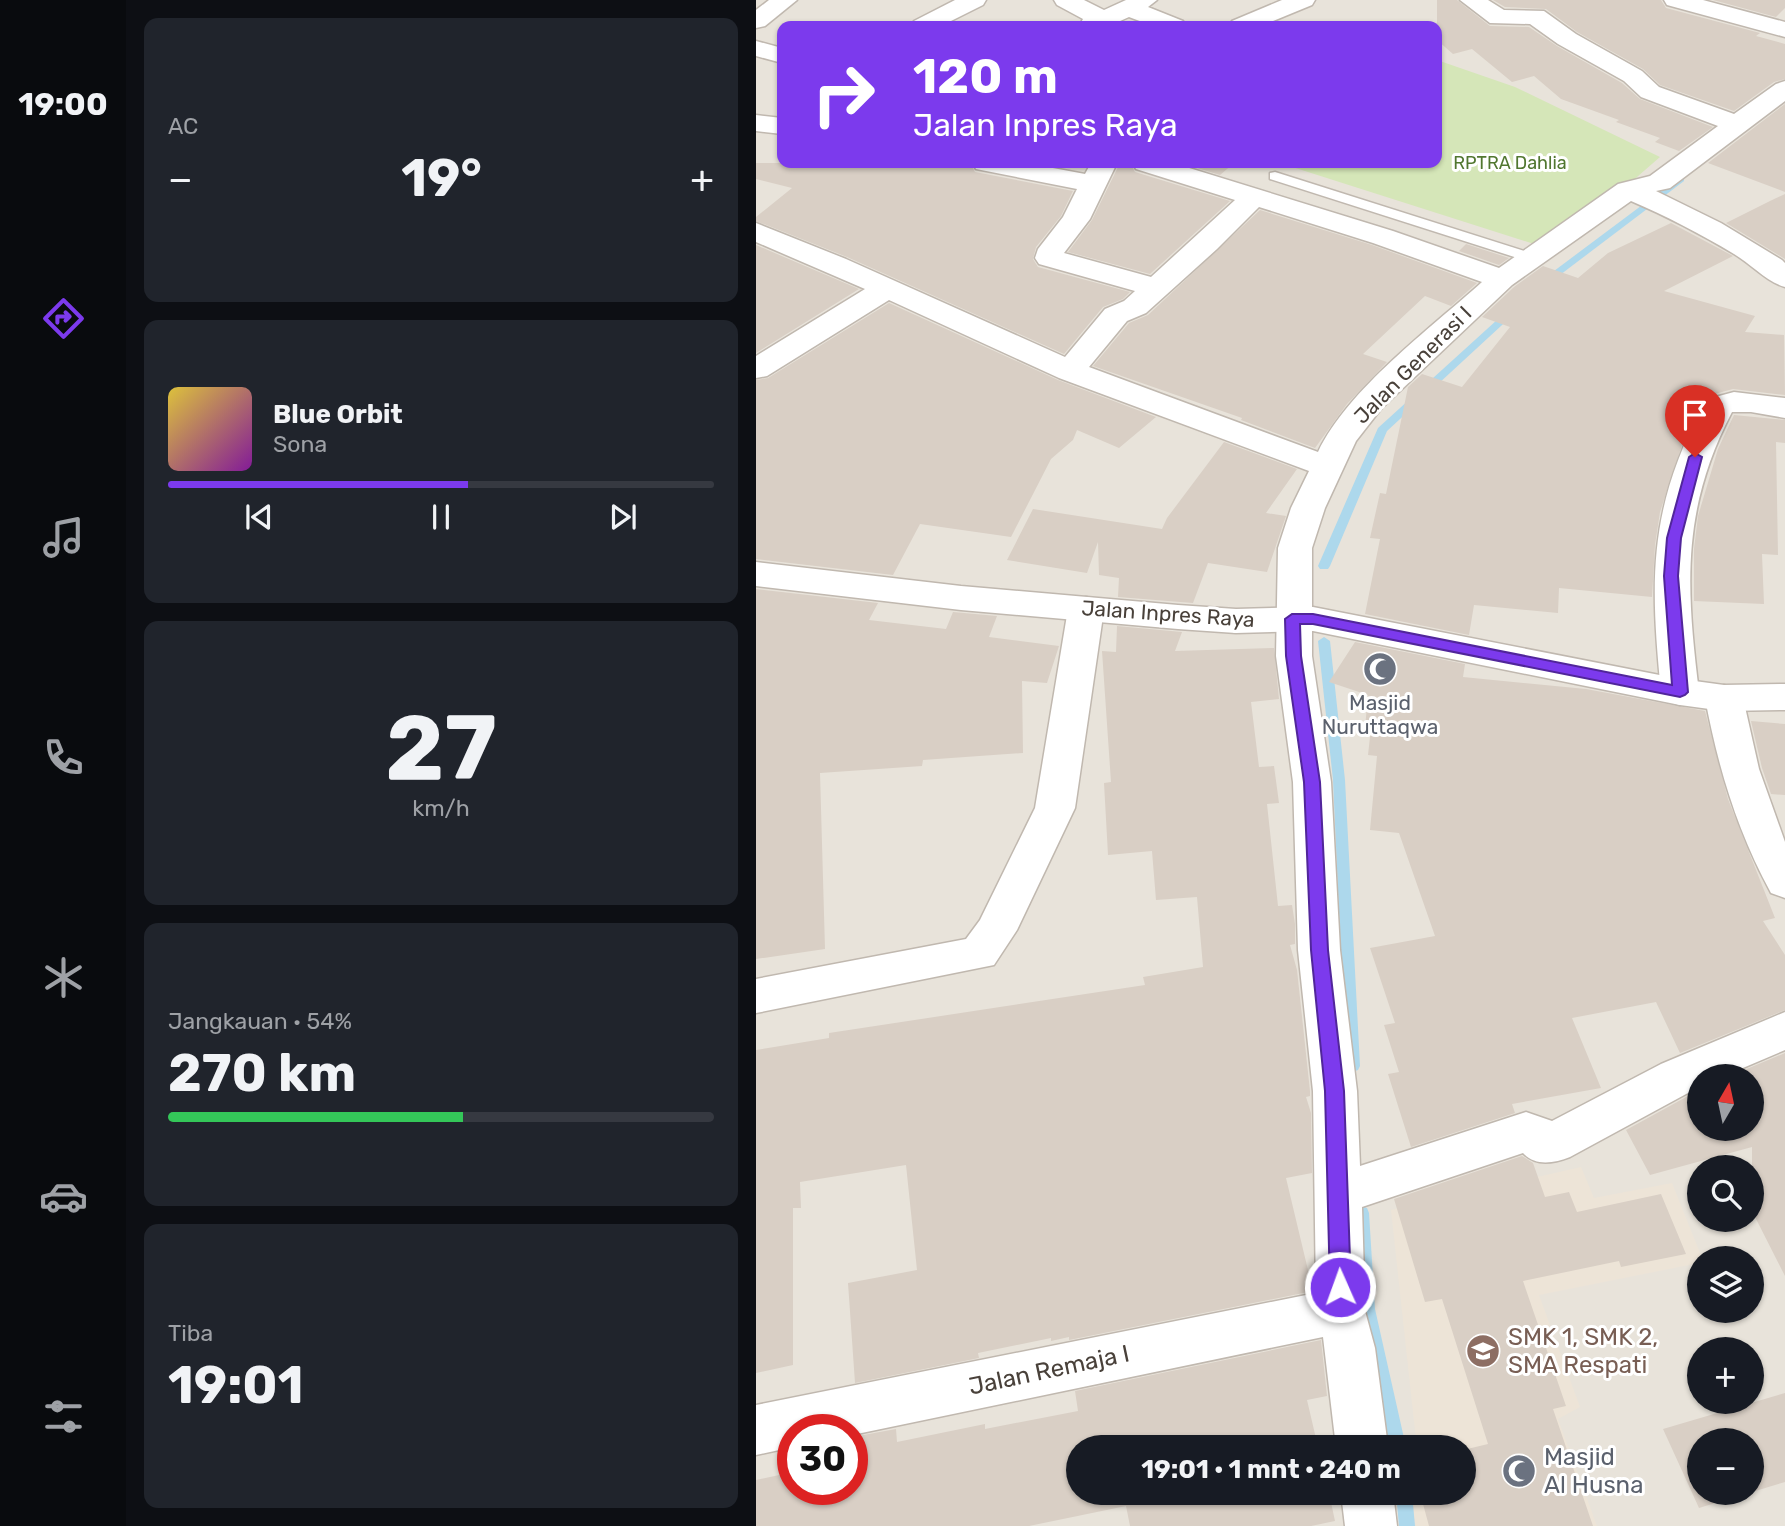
<!DOCTYPE html>
<html lang="id">
<meta charset="utf-8">
<style>
body{margin:0;font-family:Rubik,sans-serif;background:#20242c;color:#f1f3f6;height:100vh;display:flex;flex-direction:column;font-size:26px;white-space:nowrap}
*{box-sizing:border-box;margin:0}
p{font-size:23px;color:#9ea1a6}
.icon{flex:none;width:38px;height:38px;fill:none;stroke:currentColor;stroke-width:2;stroke-linecap:round;stroke-linejoin:round}
.map{position:relative;flex:1;overflow:hidden}
.panel{display:flex;flex-direction:column;gap:18px;padding:18px;background:#0d0f14;width:630px}
.panel>*{flex:none}
.banner{position:absolute;left:21px;top:21px;width:665px;height:147px;border-radius:14px;box-shadow:0 2px 5px #0004;background:#7c3aed;color:#fff;overflow:hidden}
.needle{width:46px;rotate:9deg}
.fabs{position:absolute;left:931px;top:1064px;display:grid;gap:14px}
.fabs a{display:grid;place-items:center;width:77px;height:77px;border-radius:50%;background:#171b24;box-shadow:0 2px 5px #0004;font-size:35px}
.speed{position:absolute;left:21px;top:1414px;display:flex;gap:14px;font-size:35px;font-weight:700;text-align:center}
.speed>*{display:grid;place-content:center;width:91px;height:91px;border-radius:50%;background:#171b24;box-shadow:0 2px 5px #0004;line-height:1}
.speed .limit{border:10px solid #d22;background:#fff;color:#111}
.pin{position:absolute;display:grid;place-items:center;width:60px;height:60px;color:#fff;margin:-72px -30px;border-radius:50% 50% 50% 0;rotate:-45deg;box-shadow:0 0 7px #0007}
.pin .icon{rotate:45deg}
.me{position:absolute;width:77px;margin:-38px;rotate:358deg;stroke-linejoin:round;filter:drop-shadow(0 0 5px #0008)}
.turn{display:flex;align-items:center;gap:24px;height:147px;padding:0 21px;font-size:32px}
.turn .icon{width:91px;height:91px;stroke-width:2.5}
.turn b{display:block;font-size:49px;line-height:60px}
.big{font-size:52px;font-weight:700;line-height:1.1}
.panel .widget{flex:1;display:flex;flex-direction:column;justify-content:center;gap:10px;min-width:0;padding:0 24px;border-radius:14px;background:#20242c}
.panel .dial{align-items:center;gap:0}
.dial b{font-size:91px;line-height:1}
.song{display:flex;align-items:center;gap:21px}
.cover{width:84px;height:84px;border-radius:10px;background:linear-gradient(135deg,hsl(50 70% 55%),hsl(290 70% 35%))}
.played{height:7px;border-radius:4px;background:linear-gradient(90deg,#7c3aed 55%,#363941 55%)}
.keys{display:flex;justify-content:space-around;direction:ltr}
.heat{display:flex;justify-content:space-between;align-items:center;font-size:38px;direction:ltr}
.charge{height:10px;border-radius:5px;background:linear-gradient(90deg,#34c759 54%,#363941 0)}
.trip{position:absolute;left:310px;top:1435px;width:410px;height:70px;border-radius:35px;background:#171b24;box-shadow:0 2px 5px #0004;font-weight:700;line-height:70px;text-align:center}
main{display:flex;flex:1;min-height:0}
.menu{display:flex;flex-direction:column;width:126px;justify-content:space-around;align-items:center;background:#090b0e;color:#9ea1a6}
.menu .icon{width:49px;height:49px}
.menu .selected{color:#7c3aed}
.menu b{font-size:32px;color:#f1f3f6}
.map>svg:first-child{display:block}
.residential{fill:#e8e3da;fill-rule:evenodd}
.education{fill:#ede4d7}
.green{fill:#d5e6b8}
.lines{fill:none;stroke-linecap:round;stroke-linejoin:round}
.stream{fill:#add8ec;fill-rule:evenodd}
.building{fill:#d9cfc5}
.service-casing{stroke:#c0b8af;stroke-width:3}
.minor-casing{stroke:#c0b8af;stroke-width:3}
.tertiary-casing{stroke:#c0b8af;stroke-width:3}
.service{fill:#fff;fill-rule:evenodd}
.minor{fill:#fff;fill-rule:evenodd}
.tertiary{fill:#fff;fill-rule:evenodd}
.route{fill:#7c3aed;stroke:#51269a;stroke-width:2}
.labels{text-anchor:middle;stroke-width:6;stroke-linejoin:round;paint-order:stroke}
.far-park-label{font-size:18px;fill:#517730;stroke:#fff}
.street-label{font-size:21px;fill:#49413a;stroke:#fff}
.worship-label{font-size:21px;fill:#5b616d;stroke:#fff}
.near-education-label{font-size:24px;fill:#785e54;stroke:#fff;text-anchor:start}
.near-street-label{font-size:24px;fill:#49413a;stroke:#fff}
.near-worship-label{font-size:24px;fill:#5b616d;stroke:#fff;text-anchor:start}
</style>
<main>
<nav class="menu">
<b>19:00</b>
<svg class="icon selected" aria-label="directions" viewBox="0 0 24 24"><path d="M12 3l9 9-9 9-9-9zM9 14v-3h6M13 9l2 2-2 2"/></svg>
<svg class="icon" aria-label="music" viewBox="0 0 24 24"><path d="M9 18V5l10-2v13"/><circle cx="6" cy="18" r="3"/><circle cx="16" cy="16" r="3"/></svg>
<svg class="icon" aria-label="phone" viewBox="0 0 24 24"><path d="M5 4h4l2 5-3 2q2 4 5 5l2-3 5 2v4C11 20 4 13 5 4z"/></svg>
<svg class="icon" aria-label="climate" viewBox="0 0 24 24"><path d="M12 3v18M4 7l16 10M4 17L20 7"/></svg>
<svg class="icon" aria-label="car" viewBox="0 0 24 24"><path d="M5 17H2v-5l4-1 3-4h7l3 4 3 1v5h-3M9 17h6M6 11h13"/><circle cx="7" cy="17" r="2"/><circle cx="17" cy="17" r="2"/></svg>
<svg class="icon" aria-label="filters" viewBox="0 0 24 24"><path d="M4 7h16M4 17h16"/><circle cx="9" cy="7" r="2"/><circle cx="15" cy="17" r="2"/></svg>
</nav>
<section class="panel">
<div class="widget"><p>AC</p>
<div class="heat"><a>−</a><b class="big">19°</b><a>+</a></div>
</div>
<div class="widget">
<div class="song"><i class="cover"></i><div><b>Blue Orbit</b><p>Sona</p></div></div>
<div class="played"></div>
<div class="keys"><svg class="icon" aria-label="previous" viewBox="0 0 24 24"><path d="M18 5L8 12l10 7zM5 5v14"/></svg><svg class="icon" aria-label="pause" viewBox="0 0 24 24"><path d="M8 5v14M16 5v14"/></svg><svg class="icon" aria-label="next" viewBox="0 0 24 24"><path d="M6 5l10 7-10 7zM19 5v14"/></svg></div>
</div>
<div class="widget dial"><b>27</b><p>km/h</p></div>
<div class="widget"><p>Jangkauan · 54%</p><b class="big">270 km</b><div class="charge"></div></div>
<div class="widget"><p>Tiba</p><b class="big">19:01</b></div>
</section>
<div class="map">
<svg width="1029" height="1526" viewBox="0 0 1029 1526">
<rect width="100%" height="100%" fill="#f5f1ec"/>
<!-- residential -->
<path class="residential" d="M 0,0 L 1029,0 L 1029,1526 L 0,1526 ZM 26,26 L 681,26 L 681,163 L 26,163 ZM 943,1076 L 996,1076 L 996,1129 L 943,1129 ZM 943,1167 L 996,1167 L 996,1220 L 943,1220 ZM 943,1258 L 996,1258 L 996,1311 L 943,1311 ZM 943,1349 L 996,1349 L 996,1402 L 943,1402 ZM 37,1430 L 96,1430 L 96,1489 L 37,1489 ZM 943,1440 L 996,1440 L 996,1493 L 943,1493 ZM 322,1447 L 707,1447 L 707,1493 L 322,1493 Z"/>
<!-- education -->
<polygon class="education" points="825,1167 838,1198 916,1183 946,1258 943,1258 943,1263 783,1295 824,1407 802,1419 841,1526 660,1526 652,1493 707,1493 707,1447 653,1447 660,1440 635,1210"/>
<!-- green -->
<polygon class="green" points="681,60 759,87 904,157 797,250 530,165 533,163 681,163"/>
<g class="lines">
<!-- stream -->
<g class="stream">
<polygon points="925,176 928,177 928,181 792,284 786,284 786,280"/>
<polygon points="755,309 760,312 758,314 631,431 574,566 572,569 564,569 562,566 622,428 752,310"/>
<polygon points="568,637 574,641 589,780 604,1066 602,1070 597,1072 592,1070 590,1066 577,780 562,641"/>
<polygon points="606,1206 611,1208 613,1213 619,1309 650,1447 634,1447 603,1309 599,1213 601,1208"/>
<polygon points="640,1493 656,1493 659,1526 643,1526"/>
</g>
</g>
<!-- building -->
<g class="building">
<polygon points="681,0 701,0 734,26 773,27 801,46 866,83 884,99 957,127 923,151 899,142 904,138 860,122 863,120 805,99 778,76 756,82 716,49 697,54 681,40"/>
<polygon points="737,0 905,0 910,8 1004,33 1000,36 1029,44 1029,79 1018,82 978,111 904,85 887,69 821,32 790,9 749,7"/>
<polygon points="957,0 1029,0 1029,8 1020,17"/>
<polygon points="1029,104 1029,192 952,163"/>
<polygon points="0,163 214,163 219,172 317,191 305,216 280,247 277,259 282,267 374,292 367,299 347,307 308,354 91,257 0,221 0,217 36,188 0,179"/>
<polygon points="364,163 374,163 379,172 474,201 394,274 312,252 336,220"/>
<polygon points="425,163 478,163 464,175"/>
<polygon points="1029,194 1029,259 970,223 1014,201"/>
<polygon points="504,210 616,245 721,283 695,306 669,296 607,354 631,362 591,404 559,448 485,420 486,418 337,366 373,323 392,315"/>
<polygon points="915,223 977,256 908,291 999,316 989,332 1028,335 1029,395 977,389 951,396 945,404 927,442 904,512 899,545 896,597 803,588 802,613 718,605 713,635 609,614 624,539 614,538 624,493 630,494 652,387 666,374 706,387 754,327 726,317 758,287 787,266 822,278 852,253"/>
<polygon points="710,244 753,258 743,265 703,251"/>
<polygon points="0,245 103,289 0,353"/>
<polygon points="133,303 302,380 400,417 363,448 321,430 317,440 295,459 255,537 164,524 137,575 0,559 0,380 12,378"/>
<polygon points="978,415 1029,420 1029,443 1020,442 1022,555 1006,554 1008,604 938,601 938,549 942,516 962,449"/>
<polygon points="468,442 541,469 510,513 530,516 511,572 452,563 437,603 362,597 363,578 343,575 342,542 331,573 251,560 277,509 406,529 411,518"/>
<polygon points="0,589 122,603 113,620 190,629 197,612 241,616 233,637 303,646 291,683 266,681 267,753 167,760 166,766 64,773 69,949 0,959"/>
<polygon points="361,626 426,632 419,651 518,648 523,699 495,702 503,767 518,766 523,803 511,804 522,906 536,905 539,924 539,944 534,945 541,970 554,1091 554,1096 550,1097 555,1113 556,1173 530,1178 557,1291 313,1340 313,1337 295,1341 295,1338 222,1353 223,1358 99,1383 92,1283 161,1270 150,1165 44,1182 45,1208 37,1208 37,1365 0,1373 0,1050 73,1038 73,1033 389,985 387,977 447,967 441,897 400,900 396,851 352,855 348,783 355,782 346,651 360,652"/>
<polygon points="599,642 709,664 707,677 830,689 949,711 972,799 1019,918 1007,921 1029,955 1029,1010 924,1053 900,1002 816,1018 845,1088 756,1104 759,1113 655,1147 632,1074 643,1072 628,1025 639,1023 614,948 679,936 643,833 614,830 621,756 612,755 615,728 609,728 612,695 573,682"/>
<polygon points="995,721 1029,724 1029,795 1015,794 1006,768"/>
<polygon points="1029,1053 1029,1276 996,1211 996,1147 894,1175 870,1130 943,1090 943,1129 996,1129 996,1076 974,1076"/>
<polygon points="766,1156 777,1163 789,1197 813,1192 821,1212 905,1194 930,1254 865,1267 863,1261 767,1281 810,1406 797,1409 837,1526 673,1526 664,1493 707,1493 707,1450 732,1444 686,1299 669,1302 638,1199"/>
<polygon points="565,1340 571,1396 551,1400 562,1447 322,1447 322,1493 573,1493 579,1521 555,1526 374,1526 370,1506 273,1526 0,1526 0,1480 37,1472 37,1489 96,1489 96,1466 104,1464 102,1436 140,1429 141,1442 229,1424 229,1429 322,1411 319,1391"/>
<polygon points="1029,1393 1029,1482 996,1492 996,1440 943,1440 943,1493 992,1493 943,1508 907,1429"/>
</g>
<g class="lines">
<!-- service casing -->
<g class="service-casing">
<polygon id="service" points="519,172 781,255 783,258 781,261 771,261 514,179 514,173"/>
</g>
<!-- minor casing -->
<g class="minor-casing">
<g id="minor">
<polygon points="13,0 41,0 9,26 0,28 0,10"/>
<polygon points="199,0 230,0 227,5 185,26 155,26 158,21"/>
<polygon points="298,0 328,0 348,10 370,0 401,0 392,7 427,21 430,26 397,26 373,17 353,26 323,26 327,19 301,5"/>
<polygon points="526,0 559,0 556,5 505,26 473,26 476,21"/>
<path d="M 704,0 L 732,0 L 748,10 L 788,11 L 820,34 L 886,71 L 903,87 L 978,114 L 1020,84 L 1029,81 L 1029,101 L 914,188 L 900,191 L 965,223 L 1026,260 L 1029,263 L 1029,287 C 1011,282 995,264 978,254 C 945,234 910,216 875,201 L 756,285 L 625,409 L 600,441 L 569,508 L 556,548 L 556,656 L 575,782 L 584,950 L 601,1091 L 604,1166 L 770,1112 L 796,1121 L 905,1064 L 1029,1012 L 1029,1050 L 968,1076 L 943,1076 L 943,1087 L 814,1157 C 798,1163 780,1167 767,1153 L 606,1207 L 609,1311 L 619,1348 L 632,1447 L 580,1447 L 567,1337 L 96,1435 L 96,1430 L 37,1430 L 37,1447 L 0,1455 L 0,1405 L 560,1293 L 557,1091 L 542,950 L 537,782 L 520,656 L 522,548 L 535,508 L 553,471 L 303,378 L 133,300 L 11,376 L 0,378 L 0,356 L 109,289 L 0,242 L 0,223 L 90,259 L 309,357 L 349,309 L 368,301 L 379,291 L 283,264 L 279,258 L 282,249 L 307,217 L 321,189 L 220,169 L 217,163 L 270,163 L 329,174 L 335,163 L 361,163 L 334,219 L 308,253 L 395,277 L 479,200 L 380,169 L 377,163 L 417,163 L 637,231 L 743,268 L 862,184 L 894,176 L 962,126 L 885,97 L 868,81 L 802,44 L 774,24 L 734,23 ZM 503,207 L 617,243 L 726,282 C 674,329 592,389 562,452 L 333,367 L 371,321 L 390,313 L 461,249 Z"/>
<polygon points="908,0 947,0 1029,22 1029,37 911,5"/>
<polygon points="0,41 26,48 26,63 0,56"/>
<polygon points="0,115 26,118 26,134 0,131"/>
<path d="M 978,392 L 1029,398 L 1029,418 L 995,412 L 976,412 C 925,509 930,587 943,692 L 937,701 L 924,705 L 911,701 L 905,692 C 894,580 892,509 947,406 L 952,399 Z"/>
<polygon points="330,597 343,600 348,609 319,808 261,930 238,965 0,1013 0,979 210,939 224,920 279,808 312,609 317,600"/>
<path d="M 968,685 L 981,689 L 987,698 L 1003,769 L 1029,842 L 1029,898 L 1015,893 C 981,831 962,767 949,698 L 955,689 Z"/>
<polygon points="585,1493 637,1493 641,1526 589,1526"/>
</g>
</g>
<!-- tertiary casing -->
<g class="tertiary-casing">
<polygon id="tertiary" points="0,562 205,586 422,605 480,609 557,607 924,679 968,685 1029,684 1029,710 968,711 924,705 557,631 480,633 422,629 205,610 0,586"/>
</g>
<!-- service -->
<use href="#service" class="service"/>
<!-- minor -->
<use href="#minor" class="minor"/>
<!-- tertiary -->
<use href="#tertiary" class="tertiary"/>
</g>
<!-- route -->
<polygon class="route" points="939,453 946,457 925,538 922,576 932,692 929,695 924,697 557,624 544,624 545,656 564,782 572,950 588,1091 595,1287 592,1294 584,1296 577,1294 574,1287 569,1091 555,950 548,782 530,656 529,619 536,614 557,614 916,685 908,576 911,538 933,457"/>
<!-- icons -->
<defs>
<g id="mosque-disc" transform="scale(1.75)"><circle r="9.5" fill="#6b7280" stroke="#fff"/><path d="M3.5-4.9A6 6 0 1 0 3.5 4.9A5 5 0 1 1 3.5-4.9Z" fill="#fff"/></g>
<g id="school-disc" transform="scale(1.75)"><circle r="9.5" fill="#8d6e63" stroke="#fff"/><path d="M0-5L7-2L0 1L-7-2ZM-4 1L0 2.5L4 1V4Q0 6-4 4Z" fill="#fff"/></g>
</defs>
<g fill-rule="evenodd">
<use href="#mosque-disc" x="624" y="669"/>
<use href="#school-disc" x="727" y="1351"/>
<use href="#mosque-disc" x="763" y="1471"/>
</g>
<g class="labels">
<!-- far-park labels -->
<g class="far-park-label">
<text x="754" y="169">RPTRA Dahlia</text>
</g>
<!-- street labels -->
<g class="street-label">
<text transform="translate(657 365) rotate(-45)" y="7">Jalan Generasi I</text>
<text transform="translate(412 614) rotate(4)" y="7">Jalan Inpres Raya</text>
</g>
<!-- worship labels -->
<g class="worship-label">
<text x="624" y="710">Masjid<tspan x="624" dy="24">Nuruttaqwa</tspan></text>
</g>
<!-- near-education labels -->
<g class="near-education-label">
<text x="752" y="1345">SMK 1, SMK 2,<tspan x="752" dy="28">SMA Respati</tspan></text>
</g>
<!-- near-street labels -->
<g class="near-street-label">
<text transform="translate(293 1370) rotate(-12)" y="8">Jalan Remaja I</text>
</g>
<!-- near-worship labels -->
<g class="near-worship-label">
<text x="788" y="1465">Masjid<tspan x="788" dy="28">Al Husna</tspan></text>
</g>
</g>
</svg>
<div class="fabs">
<a><svg class="needle" viewBox="-14 -14 28 28"><path d="M0-13l5 13h-10z" fill="#e53935"/><path d="M0 13l5-13h-10z" fill="#9ea1a6"/></svg></a>
<a><svg class="icon" aria-label="search" viewBox="0 0 24 24"><circle cx="10" cy="10" r="6"/><path d="M15 15l6 6"/></svg></a>
<a><svg class="icon" aria-label="layers" viewBox="0 0 24 24"><path d="M12 4l9 5-9 5-9-5zM3 14l9 5 9-5"/></svg></a>
<a>+</a>
<a>−</a>
</div>
<div class="speed"><div class="limit">30</div></div>
<div class="pin" style="left:939px;top:457px;background:#d93025"><svg class="icon" aria-label="arrive" viewBox="0 0 24 24"><path d="M6 21V4h12l-3 4 3 4H6"/></svg></div>
<svg class="me" style="left:584px;top:1287px" viewBox="-20 -20 40 40"><circle r="17" fill="#7c3aed" stroke="#fff" stroke-width="3"/><path d="M0-11L8 9 0 5-8 9z" fill="#fff"/></svg>
<div class="trip">19:01 · 1 mnt · 240 m</div>
<div class="banner">
<div class="turn"><svg class="icon" aria-label="right" viewBox="0 0 24 24"><path d="M7 20v-9h11M14 6l5 5-5 5"/></svg><div><b>120 m</b>Jalan Inpres Raya</div></div>
</div>
</div>
</main>
